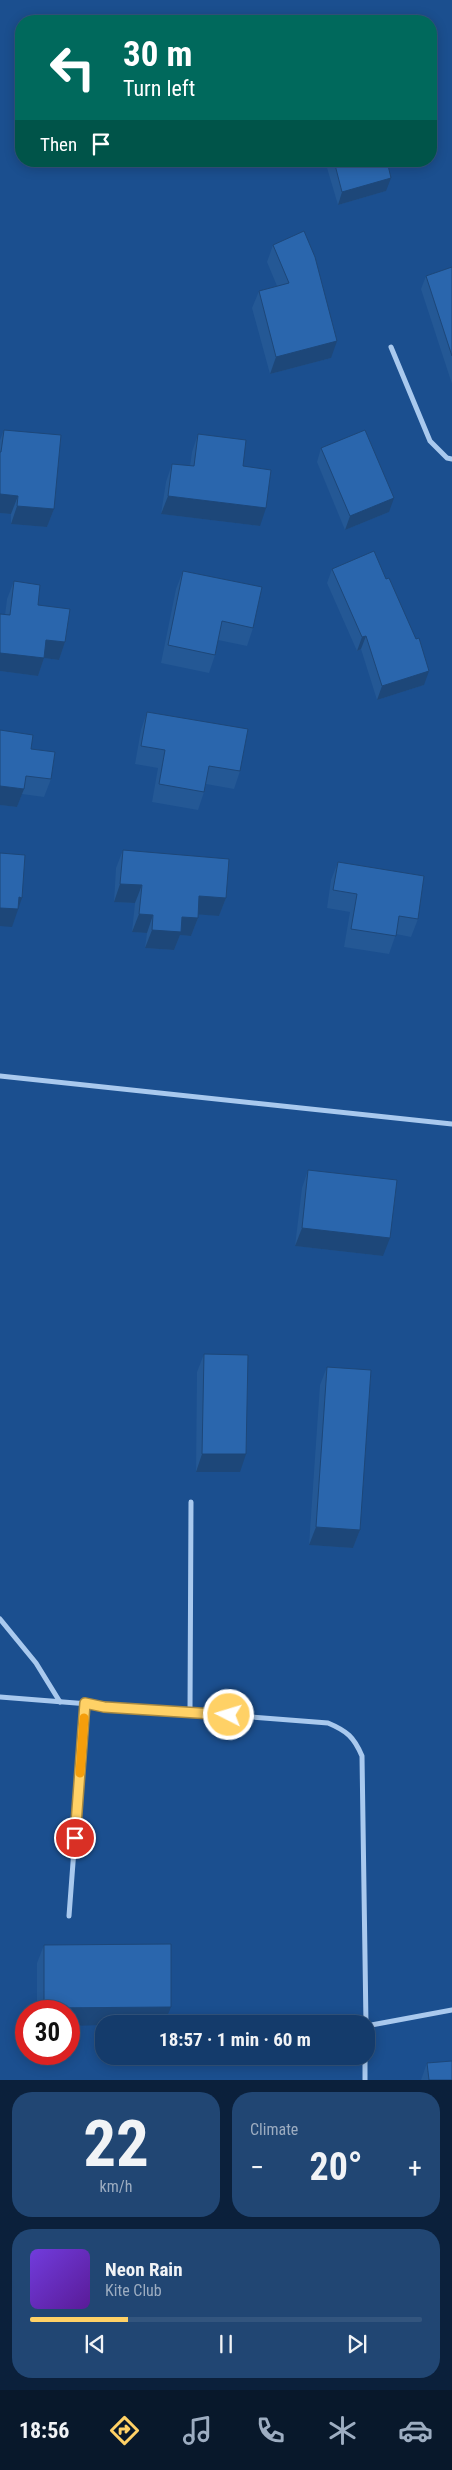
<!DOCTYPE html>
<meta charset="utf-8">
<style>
body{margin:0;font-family:"Roboto Condensed",sans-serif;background:#214673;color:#f1f3f6;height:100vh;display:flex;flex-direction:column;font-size:19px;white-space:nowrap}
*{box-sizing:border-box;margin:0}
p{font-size:16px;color:#9dadc1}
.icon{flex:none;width:28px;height:28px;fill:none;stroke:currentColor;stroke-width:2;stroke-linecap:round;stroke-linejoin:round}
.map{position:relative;height:2080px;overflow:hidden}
.sheet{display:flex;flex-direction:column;gap:12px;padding:12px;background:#0b203b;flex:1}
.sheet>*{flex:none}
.guide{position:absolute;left:15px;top:15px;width:422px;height:152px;border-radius:20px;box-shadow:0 2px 12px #0003,0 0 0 1px #33557e;background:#00695c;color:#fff;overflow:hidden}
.speed{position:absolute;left:15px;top:2000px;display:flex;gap:10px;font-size:25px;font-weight:700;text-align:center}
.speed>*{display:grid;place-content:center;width:65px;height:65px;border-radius:50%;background:#143b6b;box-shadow:0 2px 12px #0003,0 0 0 1px #33557e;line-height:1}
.speed .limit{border:8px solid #d22;background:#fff;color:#111}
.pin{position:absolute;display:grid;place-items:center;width:42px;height:42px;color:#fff;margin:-21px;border:2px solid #fff;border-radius:50%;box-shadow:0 1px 5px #0007}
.me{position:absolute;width:55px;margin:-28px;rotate:275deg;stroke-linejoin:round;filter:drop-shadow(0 0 4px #0008)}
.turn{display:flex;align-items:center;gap:18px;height:105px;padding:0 25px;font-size:22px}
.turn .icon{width:65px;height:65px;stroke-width:2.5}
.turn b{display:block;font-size:35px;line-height:42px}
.then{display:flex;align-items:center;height:48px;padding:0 25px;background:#0003;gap:10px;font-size:19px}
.big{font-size:38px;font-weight:700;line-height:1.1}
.sheet .tile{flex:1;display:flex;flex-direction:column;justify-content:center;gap:8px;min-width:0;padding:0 18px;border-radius:20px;background:#214673}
.sheet .dial{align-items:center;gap:0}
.dial b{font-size:65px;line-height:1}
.song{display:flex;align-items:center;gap:15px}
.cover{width:60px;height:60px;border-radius:8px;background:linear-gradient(135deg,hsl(260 70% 55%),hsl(270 70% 35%))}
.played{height:5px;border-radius:2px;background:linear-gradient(90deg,#ffd166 25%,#33557e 25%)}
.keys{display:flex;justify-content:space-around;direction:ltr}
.heat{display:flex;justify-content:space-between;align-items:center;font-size:28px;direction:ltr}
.sheet .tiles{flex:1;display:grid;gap:12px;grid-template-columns:1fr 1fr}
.tile:last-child{grid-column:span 2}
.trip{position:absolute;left:95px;top:2015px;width:280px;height:50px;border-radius:20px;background:#143b6b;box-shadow:0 2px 12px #0003,0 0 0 1px #33557e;font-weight:700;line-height:50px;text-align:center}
.tab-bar{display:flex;height:80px;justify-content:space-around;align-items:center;background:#08182b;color:#9dadc1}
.tab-bar .icon{width:35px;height:35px}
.tab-bar .selected{color:#ffd166}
.tab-bar b{font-size:22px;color:#f1f3f6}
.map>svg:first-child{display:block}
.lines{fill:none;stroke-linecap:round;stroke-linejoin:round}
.minor{stroke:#a9c9ee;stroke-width:5}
.wall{fill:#245895}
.shaded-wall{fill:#1d4779}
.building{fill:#2a66ad;stroke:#1d4779}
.route-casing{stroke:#a68842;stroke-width:12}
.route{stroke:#ffd166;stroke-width:9}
.slow{stroke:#f59e0b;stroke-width:9}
</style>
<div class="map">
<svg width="452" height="2080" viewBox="0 0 452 2080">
<rect width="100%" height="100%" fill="#1b4f8f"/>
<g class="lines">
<!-- minor -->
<g class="minor">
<polyline points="391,347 430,441 447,458 452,459"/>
<polyline points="0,1076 452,1124"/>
<polyline points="0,1619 36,1663 60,1702"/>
<path d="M 0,1697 L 328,1723 C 347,1731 354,1737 362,1756 L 366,2024"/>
<polyline points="190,1712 191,1502"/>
<polyline points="69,1916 85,1703"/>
<polyline points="366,2026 452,2010"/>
<polyline points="365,2080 365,2056"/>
</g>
</g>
<!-- wall -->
<g class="wall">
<polygon points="325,161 387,161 386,191 338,205"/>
<polygon points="273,245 331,358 270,374 252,308 259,291 277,286 267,262"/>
<polygon points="452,267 452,384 421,289 426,276"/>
<polygon points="4,430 54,509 47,527 11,524 11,514 0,513 0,440"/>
<polygon points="198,434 243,466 260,526 161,514 166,482 172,464 190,466 192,452"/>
<polygon points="321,448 389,512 345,530 317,462"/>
<polygon points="332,569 424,685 377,700 361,649 357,651 327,583"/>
<polygon points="183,571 253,628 247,646 218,640 215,655 209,673 161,663 176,589"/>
<polygon points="14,581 38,605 65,642 59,660 44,658 38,676 0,671 0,614 5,615 7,599"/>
<polygon points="147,712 240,771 234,789 206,784 204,792 198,810 152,802 158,768 135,764 141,730"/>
<polygon points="0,730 31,749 51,779 44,797 22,794 17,807 0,805"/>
<polygon points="123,850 226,898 219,916 198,914 198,918 191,936 180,935 174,950 145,948 147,933 132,932 135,903 114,902 116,868"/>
<polygon points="338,862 418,919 411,937 396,934 389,954 344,947 350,912 327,908 331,880"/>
<polygon points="308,1170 383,1256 295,1246 302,1188"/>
<polygon points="204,1354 240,1472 196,1472 197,1372"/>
<polygon points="327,1367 360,1530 353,1548 309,1545 320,1385"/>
<polygon points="44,1945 69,2011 37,2011 37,1963"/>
<polygon points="427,2063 452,2080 421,2080"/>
</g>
<!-- shaded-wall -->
<g class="shaded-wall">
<polygon points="391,178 386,191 338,205 342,192"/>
<polygon points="337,341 331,358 270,374 276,357"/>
<polygon points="0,494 18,496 11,514 0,513"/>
<polygon points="168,496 266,508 260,526 161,514"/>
<polygon points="394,498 389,512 345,530 350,516"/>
<polygon points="17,506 54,509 47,527 11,524"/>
<polygon points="366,636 361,649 357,651 362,637"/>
<polygon points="46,640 65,642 59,660 44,658 38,676 0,671 0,653"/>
<polygon points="429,671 424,685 377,700 382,686"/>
<polygon points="0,786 24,789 17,807 0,805"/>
<polygon points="120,884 142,885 135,903 114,902"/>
<polygon points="199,896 226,898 219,916 193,914"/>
<polygon points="19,897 22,898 12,927 0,926 0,908"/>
<polygon points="139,914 153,915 147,933 132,932"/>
<polygon points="182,917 198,918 191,936 180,935 174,950 145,948 152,930"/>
<polygon points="302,1228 390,1238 383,1256 295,1246"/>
<polygon points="202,1454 246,1454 240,1472 196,1472"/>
<polygon points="316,1527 360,1530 353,1548 309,1545"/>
<polygon points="171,2007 164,2024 104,2024 104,2025 69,2026 69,2011 43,2011 44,2008"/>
</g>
<!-- building -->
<g class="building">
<polygon points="334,161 387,161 391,178 342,192"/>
<polygon points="304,231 315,257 337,341 276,357 259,291 289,283 273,245"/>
<polygon points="452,267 452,356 426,276"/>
<polygon points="4,430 61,435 54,509 17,506 18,496 0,494 0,452 1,452"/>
<polygon points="365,430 394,498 350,516 321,448"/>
<polygon points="198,434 246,440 243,466 271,470 266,508 168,496 172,464 194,466"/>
<polygon points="374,551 386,579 389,578 416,639 419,638 429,671 382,686 366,636 362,637 332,569"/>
<polygon points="183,571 262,587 253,628 222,621 215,655 168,645"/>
<polygon points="14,581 40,585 38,605 70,609 65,642 46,640 44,658 0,653 0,614 10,615"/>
<polygon points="147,712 248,729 240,771 209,766 204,792 159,784 165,750 141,746"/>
<polygon points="0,730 33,735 31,749 55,752 51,779 26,776 24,789 0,786"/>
<polygon points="123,850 229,859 226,898 199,896 198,918 182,917 181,932 152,930 153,915 139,914 142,885 120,884"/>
<polygon points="0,853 25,855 22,898 19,897 18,909 0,908"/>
<polygon points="338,862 424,876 418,919 399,916 396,936 351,929 357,894 333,890"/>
<polygon points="308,1170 397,1180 390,1238 302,1228"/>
<polygon points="204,1354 248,1355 246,1454 202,1454"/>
<polygon points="327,1367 371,1370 360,1530 316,1527"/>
<polygon points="171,1944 171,2007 44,2008 44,1945"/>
<polygon points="452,2061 452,2080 429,2080 427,2063"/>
</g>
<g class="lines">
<!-- route casing -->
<g class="route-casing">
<polyline id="route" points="75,1838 85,1703 104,1707 229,1715"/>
</g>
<!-- route -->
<use href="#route" class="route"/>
<!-- slow -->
<polyline class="slow" points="80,1773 84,1718"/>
</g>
</svg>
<div class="speed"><div class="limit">30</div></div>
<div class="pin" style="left:75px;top:1838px;background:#d93025"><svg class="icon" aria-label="arrive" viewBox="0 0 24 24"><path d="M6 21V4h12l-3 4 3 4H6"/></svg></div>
<svg class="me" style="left:229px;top:1715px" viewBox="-20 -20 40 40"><circle r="17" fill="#ffd166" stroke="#fff" stroke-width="3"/><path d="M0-11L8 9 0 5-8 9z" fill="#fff"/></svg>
<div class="trip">18:57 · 1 min · 60 m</div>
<div class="guide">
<div class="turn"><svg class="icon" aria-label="left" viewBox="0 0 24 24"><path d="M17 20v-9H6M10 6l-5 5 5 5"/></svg><div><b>30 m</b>Turn left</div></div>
<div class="then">Then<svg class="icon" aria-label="arrive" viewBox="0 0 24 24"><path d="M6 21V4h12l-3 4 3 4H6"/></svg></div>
</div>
</div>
<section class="sheet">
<div class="tiles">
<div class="tile dial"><b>22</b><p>km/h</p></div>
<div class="tile"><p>Climate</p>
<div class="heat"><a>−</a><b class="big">20°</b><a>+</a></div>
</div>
<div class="tile">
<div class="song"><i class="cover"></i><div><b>Neon Rain</b><p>Kite Club</p></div></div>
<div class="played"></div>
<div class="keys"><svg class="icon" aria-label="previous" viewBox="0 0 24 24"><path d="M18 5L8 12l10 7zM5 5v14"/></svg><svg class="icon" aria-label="pause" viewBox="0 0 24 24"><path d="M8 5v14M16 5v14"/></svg><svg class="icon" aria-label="next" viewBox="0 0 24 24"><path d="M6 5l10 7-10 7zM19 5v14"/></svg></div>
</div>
</div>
</section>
<nav class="tab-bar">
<b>18:56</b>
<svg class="icon selected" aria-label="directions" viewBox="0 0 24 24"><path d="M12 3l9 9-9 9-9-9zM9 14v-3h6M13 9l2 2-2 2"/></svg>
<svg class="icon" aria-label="music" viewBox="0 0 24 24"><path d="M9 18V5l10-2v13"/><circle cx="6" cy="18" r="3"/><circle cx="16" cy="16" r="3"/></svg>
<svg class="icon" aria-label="phone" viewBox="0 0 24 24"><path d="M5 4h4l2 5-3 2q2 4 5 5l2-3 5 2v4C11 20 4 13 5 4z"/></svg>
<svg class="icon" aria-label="climate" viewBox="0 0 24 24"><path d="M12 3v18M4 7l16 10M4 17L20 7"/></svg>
<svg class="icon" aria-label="car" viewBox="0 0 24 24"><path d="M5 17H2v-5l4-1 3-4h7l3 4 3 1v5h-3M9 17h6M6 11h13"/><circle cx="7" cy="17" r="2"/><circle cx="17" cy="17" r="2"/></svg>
</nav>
